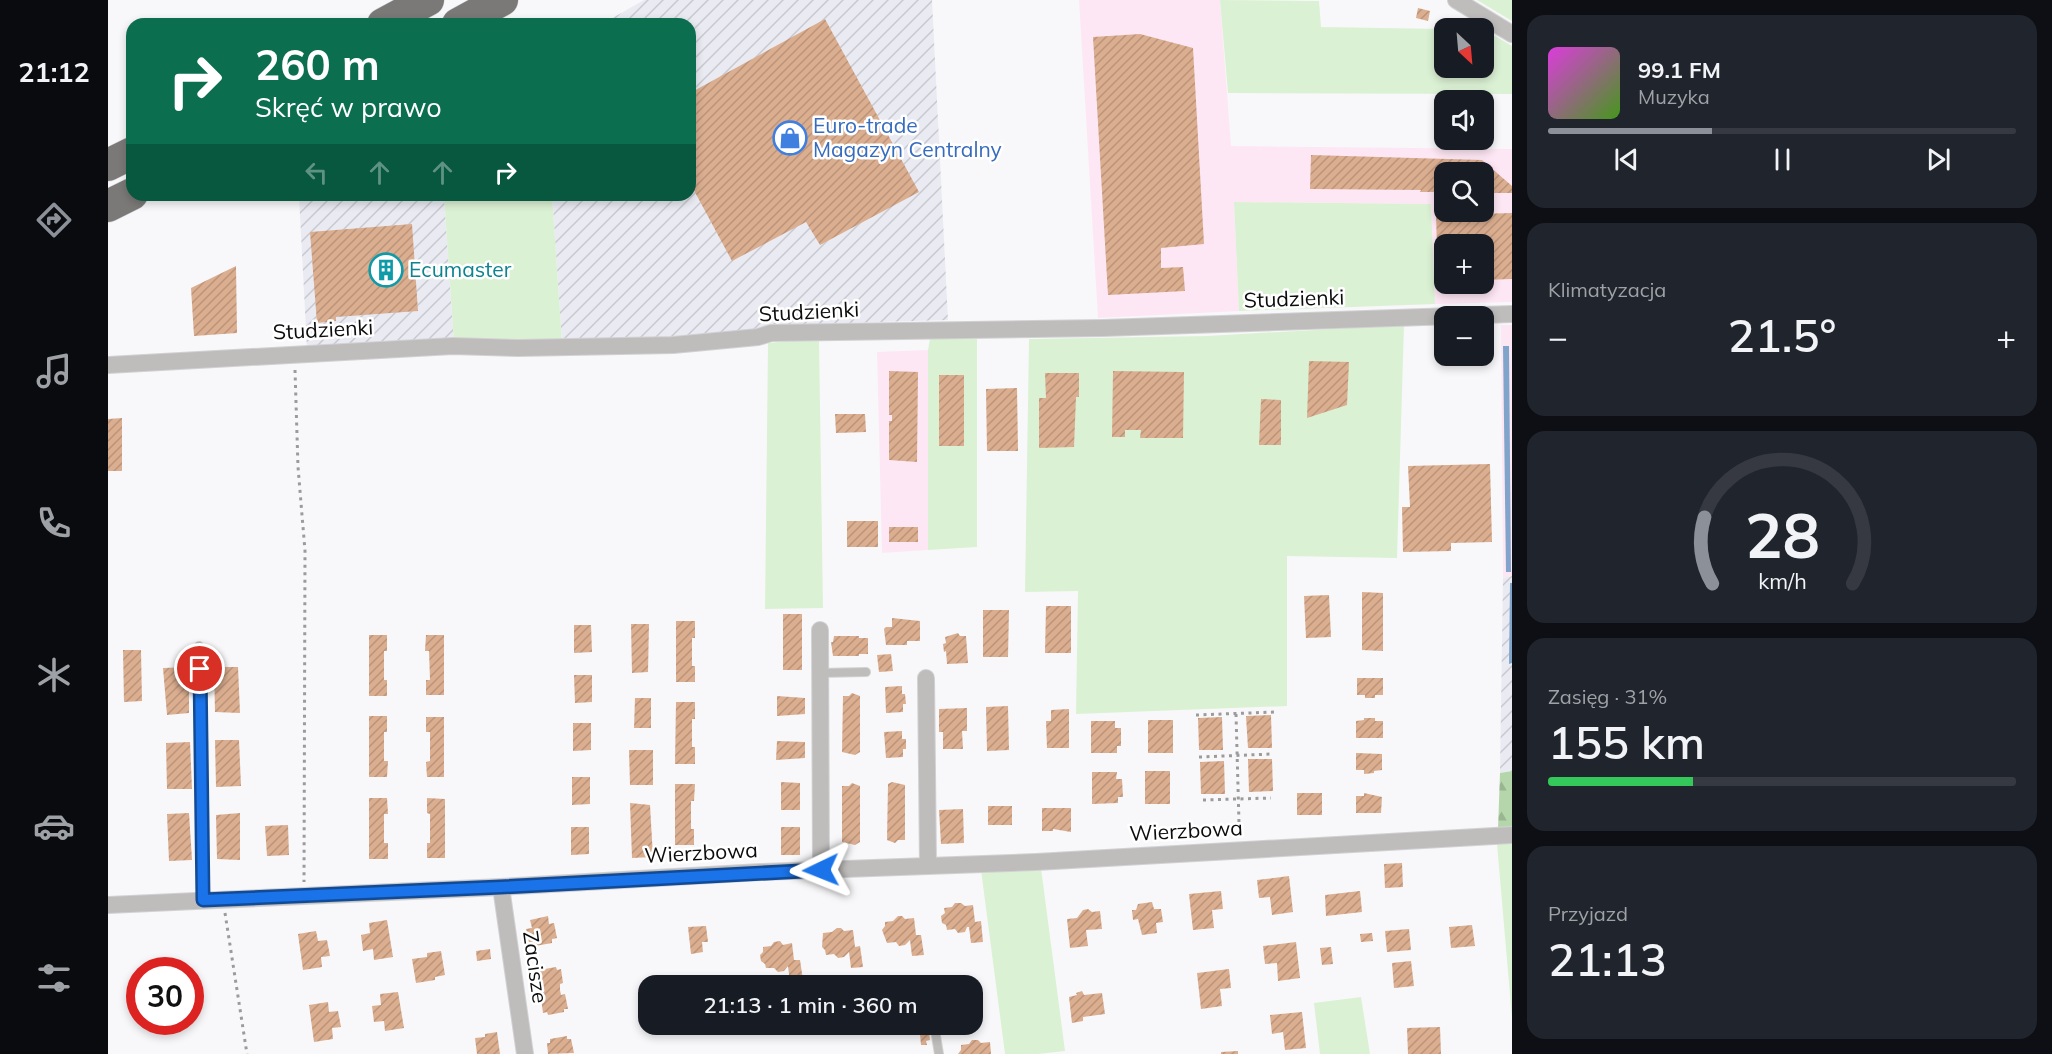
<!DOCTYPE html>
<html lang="pl">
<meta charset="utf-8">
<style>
body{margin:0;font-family:Mulish,sans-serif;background:#20242c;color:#f1f3f6;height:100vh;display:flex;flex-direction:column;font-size:22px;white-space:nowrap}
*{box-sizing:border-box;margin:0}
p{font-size:20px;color:#9ea1a6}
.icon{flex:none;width:33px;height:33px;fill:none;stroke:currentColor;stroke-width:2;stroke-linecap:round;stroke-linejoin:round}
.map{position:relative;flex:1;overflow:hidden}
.side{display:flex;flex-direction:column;gap:15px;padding:15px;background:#0d0f14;width:540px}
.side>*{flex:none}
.top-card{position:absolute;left:18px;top:18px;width:570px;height:183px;border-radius:18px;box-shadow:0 3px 9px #0003;background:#0b6e4f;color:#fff;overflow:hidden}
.needle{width:39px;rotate:154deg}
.buttons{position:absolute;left:1326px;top:18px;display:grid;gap:12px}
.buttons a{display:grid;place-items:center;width:60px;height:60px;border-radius:12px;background:#171b24;box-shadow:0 3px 9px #0003;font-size:30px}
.speed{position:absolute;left:18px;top:957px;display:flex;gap:12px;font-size:30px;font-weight:700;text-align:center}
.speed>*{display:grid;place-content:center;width:78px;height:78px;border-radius:50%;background:#171b24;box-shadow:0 3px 9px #0003;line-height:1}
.speed .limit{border:9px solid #d22;background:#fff;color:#111}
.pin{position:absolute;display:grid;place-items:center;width:51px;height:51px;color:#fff;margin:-26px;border:3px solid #fff;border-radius:50%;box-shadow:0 2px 6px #0007}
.me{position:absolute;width:66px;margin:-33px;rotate:268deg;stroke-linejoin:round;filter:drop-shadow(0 0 4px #0008)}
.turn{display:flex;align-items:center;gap:21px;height:126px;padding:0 30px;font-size:27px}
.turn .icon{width:78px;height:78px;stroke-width:2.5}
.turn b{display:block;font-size:42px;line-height:51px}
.lanes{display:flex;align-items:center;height:57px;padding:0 30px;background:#0003;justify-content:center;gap:30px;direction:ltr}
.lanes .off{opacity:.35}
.big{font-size:45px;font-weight:600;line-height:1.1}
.side .tile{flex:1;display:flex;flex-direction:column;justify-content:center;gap:9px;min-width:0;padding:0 21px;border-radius:18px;background:#20242c}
.side .dial{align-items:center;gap:0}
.dial svg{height:156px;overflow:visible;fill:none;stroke:#363941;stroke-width:7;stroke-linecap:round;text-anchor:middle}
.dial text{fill:#f1f3f6;stroke:none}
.song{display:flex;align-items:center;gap:18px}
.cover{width:72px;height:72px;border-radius:9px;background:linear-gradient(135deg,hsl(300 70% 55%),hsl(100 70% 35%))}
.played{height:6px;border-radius:3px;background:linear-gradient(90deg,#8c9099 35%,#363941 35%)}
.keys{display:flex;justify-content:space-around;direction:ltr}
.heat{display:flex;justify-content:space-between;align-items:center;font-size:33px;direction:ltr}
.charge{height:9px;border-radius:4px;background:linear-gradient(90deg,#34c759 31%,#363941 0)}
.trip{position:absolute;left:530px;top:975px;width:345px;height:60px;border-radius:18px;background:#171b24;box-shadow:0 3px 9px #0003;font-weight:600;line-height:60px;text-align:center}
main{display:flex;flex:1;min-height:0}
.dock{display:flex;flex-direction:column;width:108px;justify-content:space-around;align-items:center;background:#090b0e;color:#9ea1a6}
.dock .icon{width:42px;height:42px}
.dock .current{color:#8c9099}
.dock b{font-size:27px;color:#f1f3f6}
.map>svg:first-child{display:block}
.commercial{fill:#fee7f4;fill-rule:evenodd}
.industrial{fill:url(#industrial-furrows)}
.grass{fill:#dbf1d4}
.forest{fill:url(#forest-firs)}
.water{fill:#81a5ca}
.building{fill:url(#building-hatch)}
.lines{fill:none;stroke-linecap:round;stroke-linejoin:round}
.service-casing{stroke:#d2d2d4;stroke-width:10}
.minor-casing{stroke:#d2d2d4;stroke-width:18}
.motorway-casing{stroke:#d2d2d4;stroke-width:33}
.path{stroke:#9b9b9c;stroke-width:3;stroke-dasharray:3 4.5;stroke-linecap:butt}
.service{stroke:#bebdbc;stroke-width:8}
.minor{stroke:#bebdbc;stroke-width:16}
.motorway{stroke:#7a7978;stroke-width:32}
.route-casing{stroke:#114b97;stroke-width:15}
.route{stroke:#1a73e8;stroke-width:10}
.labels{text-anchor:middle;stroke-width:5;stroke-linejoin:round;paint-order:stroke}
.shop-label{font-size:21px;fill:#366cbe;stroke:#fff;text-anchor:start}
.culture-label{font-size:21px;fill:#0d838f;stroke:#fff;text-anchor:start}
.street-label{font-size:21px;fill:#0c0c0d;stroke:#fff}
</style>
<main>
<nav class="dock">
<b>21:12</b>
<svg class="icon current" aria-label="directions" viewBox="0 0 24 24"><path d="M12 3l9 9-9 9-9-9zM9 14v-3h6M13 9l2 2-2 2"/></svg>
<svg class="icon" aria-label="music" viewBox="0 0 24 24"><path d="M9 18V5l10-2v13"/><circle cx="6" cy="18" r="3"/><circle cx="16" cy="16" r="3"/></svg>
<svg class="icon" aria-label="phone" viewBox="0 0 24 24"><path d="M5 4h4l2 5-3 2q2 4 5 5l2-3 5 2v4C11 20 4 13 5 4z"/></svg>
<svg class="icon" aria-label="climate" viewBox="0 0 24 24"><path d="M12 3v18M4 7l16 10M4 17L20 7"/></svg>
<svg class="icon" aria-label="car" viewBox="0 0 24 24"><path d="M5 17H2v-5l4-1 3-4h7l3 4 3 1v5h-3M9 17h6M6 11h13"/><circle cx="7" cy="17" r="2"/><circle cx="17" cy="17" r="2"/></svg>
<svg class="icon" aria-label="filters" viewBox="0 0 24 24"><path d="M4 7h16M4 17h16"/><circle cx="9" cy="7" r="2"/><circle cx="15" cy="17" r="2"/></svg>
</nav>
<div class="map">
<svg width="1404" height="1054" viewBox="0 0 1404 1054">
<defs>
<pattern id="industrial-furrows" width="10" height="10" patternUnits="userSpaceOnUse" patternTransform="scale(1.5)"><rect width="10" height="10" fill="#eaeaf3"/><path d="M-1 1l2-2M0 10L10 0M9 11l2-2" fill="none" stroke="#c8c8cf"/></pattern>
<pattern id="forest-firs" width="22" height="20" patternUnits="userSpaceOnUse" patternTransform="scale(1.5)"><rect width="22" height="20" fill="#b5d5aa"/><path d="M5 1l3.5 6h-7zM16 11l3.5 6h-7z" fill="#9ab691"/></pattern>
<pattern id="building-hatch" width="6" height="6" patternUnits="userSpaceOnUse" patternTransform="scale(1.5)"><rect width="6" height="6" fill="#dbae90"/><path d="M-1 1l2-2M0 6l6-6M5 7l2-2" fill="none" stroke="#bb947b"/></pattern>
</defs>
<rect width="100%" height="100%" fill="#f8f8fa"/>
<!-- commercial -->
<g class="commercial">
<path d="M 971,0 L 1112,0 L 1123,146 L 1404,149 L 1404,302 L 1327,304 L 1323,204 L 1126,202 L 1131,311 L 990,318 ZM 1336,172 L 1376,172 L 1376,212 L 1336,212 ZM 1336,244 L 1376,244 L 1376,284 L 1336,284 Z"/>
<polygon points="1393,325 1404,325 1404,576 1395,578"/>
<polygon points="820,350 820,550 774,553 769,352"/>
</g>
<!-- industrial -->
<g class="industrial">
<polygon points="536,0 824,0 840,320 672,325 636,332 565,340 454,342 444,195 582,195 582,24 494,24"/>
<polygon points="194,195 336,195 346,343 199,349 191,196"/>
<polygon points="1404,576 1404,771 1392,773 1395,578"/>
</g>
<!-- grass -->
<g class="grass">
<polygon points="1112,0 1211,1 1213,27 1336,29 1336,68 1376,68 1377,30 1404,46 1404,94 1120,93"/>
<polygon points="1369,0 1404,0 1404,21"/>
<polygon points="336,195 444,195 454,342 346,343"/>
<polygon points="1126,202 1323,204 1327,304 1131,311"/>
<polygon points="1296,325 1289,558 1179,556 1179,706 968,714 970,591 917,592 921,339 1099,336"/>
<polygon points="711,338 715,608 657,609 660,343"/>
<polygon points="822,339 869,339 869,547 820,550 820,350"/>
<polygon points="1404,843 1404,1018 1389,844"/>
<polygon points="933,868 957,1051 930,1054 897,1054 873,870"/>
<polygon points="1253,997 1262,1054 1212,1054 1206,1003"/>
</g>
<!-- forest -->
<polygon class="forest" points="1404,771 1404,829 1390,830 1392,773"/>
<!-- water -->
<g class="water">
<polygon points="1395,346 1401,346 1403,572 1398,572"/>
<polygon points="1402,583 1404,583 1404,663 1401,664"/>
</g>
<!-- building -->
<g class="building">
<polygon points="1310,8 1322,11 1320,21 1308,18"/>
<polygon points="717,19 811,192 712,245 698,222 624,261 582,183 582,93"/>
<polygon points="1032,34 1085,48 1096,244 1053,248 1053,268 1075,267 1077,291 1000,295 985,37"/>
<polygon points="1203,155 1374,160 1404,186 1404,193 1376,193 1376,172 1336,172 1336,192 1312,192 1313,190 1202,189"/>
<polygon points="1404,213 1404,279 1376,280 1376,244 1336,244 1336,281 1330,281 1328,215"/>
<polygon points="304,224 310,311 228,317 228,321 209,323 202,232"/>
<polygon points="128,266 129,333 86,336 83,288"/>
<polygon points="1201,361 1241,362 1239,405 1199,418"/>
<polygon points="781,371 810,372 809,462 781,460 781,421 784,421 784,415 781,415"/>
<polygon points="1005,371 1076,372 1075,438 1032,438 1033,430 1017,430 1017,437 1004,437"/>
<polygon points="937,373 971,373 971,397 968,397 966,447 931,448 931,398 938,398"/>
<rect x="831" y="375" width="25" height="71"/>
<polygon points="909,388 910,451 879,451 878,389"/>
<polygon points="1153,399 1173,400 1173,445 1151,445"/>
<polygon points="727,414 757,414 758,432 728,433"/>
<polygon points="14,418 14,471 0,471 0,419"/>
<polygon points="1382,464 1384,542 1343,543 1343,551 1295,552 1294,507 1302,507 1300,466"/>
<rect x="739" y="521" width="31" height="26"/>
<rect x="781" y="527" width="29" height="15"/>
<polygon points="1254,592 1275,593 1275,651 1254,650"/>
<polygon points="1221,595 1223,637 1198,638 1196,596"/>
<polygon points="938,606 963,606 963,653 937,653"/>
<polygon points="875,610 901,610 900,657 875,657"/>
<rect x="675" y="614" width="19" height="56"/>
<polygon points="784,618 812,621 812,641 799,641 799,645 778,645 776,629 778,627 784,627"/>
<polygon points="568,621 587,621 587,638 584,638 584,666 587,666 587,682 568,682"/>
<polygon points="523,624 541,624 540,672 524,673"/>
<polygon points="466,625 483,625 484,652 466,653"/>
<polygon points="850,633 852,636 858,636 860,663 839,664 838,651 836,652 835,644 838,643 837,637"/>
<polygon points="261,635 279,635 279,651 276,651 276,680 279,680 279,696 261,696"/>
<polygon points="318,635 336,635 336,695 318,695 318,680 322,680 321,651 317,651"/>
<polygon points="726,636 751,636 751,638 760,638 760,654 751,654 751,656 725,656 723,642 725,642"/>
<polygon points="15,650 33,650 34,701 16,702"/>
<polygon points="783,654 785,671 771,672 769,655"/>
<polygon points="81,667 81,713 59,715 55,668"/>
<polygon points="106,667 130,667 132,713 107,712"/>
<polygon points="466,675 484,675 484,702 467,703"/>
<polygon points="1249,678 1275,678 1275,695 1267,695 1267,698 1257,698 1257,695 1249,695"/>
<polygon points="794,686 794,694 797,694 798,704 795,704 795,712 778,713 777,687"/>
<polygon points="744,693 752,696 752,752 747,755 734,752 735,696 741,696"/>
<polygon points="669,696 697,698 697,714 669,716"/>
<polygon points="527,698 543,698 543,728 526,728"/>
<polygon points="568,702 587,702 587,719 584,719 584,747 587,747 587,764 567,764"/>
<polygon points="900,706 901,750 879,751 878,707"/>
<polygon points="859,708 859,731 854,731 855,749 835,749 835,732 831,732 831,709"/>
<polygon points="961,709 961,748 939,748 938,721 943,721 943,710"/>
<polygon points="1163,715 1164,748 1140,748 1138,716"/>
<polygon points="261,716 279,716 279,732 276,732 276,761 280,761 279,777 261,777"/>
<polygon points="318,717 336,717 336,777 319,777 318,762 322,761 322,732 318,732"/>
<polygon points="1114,717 1115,750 1091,750 1090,718"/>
<polygon points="1256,718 1267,718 1267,721 1275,721 1275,738 1248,738 1248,721 1256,720"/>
<rect x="1040" y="720" width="25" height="33"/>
<polygon points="983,721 1007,721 1007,728 1013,728 1013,746 1009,746 1009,753 983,753"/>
<polygon points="465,723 483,723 483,750 465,751"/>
<polygon points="794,731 794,739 798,739 798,749 795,749 795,757 778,758 776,732"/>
<polygon points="107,740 131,740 133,786 108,787"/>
<polygon points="669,741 697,742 697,758 668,760"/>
<polygon points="82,742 84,789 59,789 58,743"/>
<polygon points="521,750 545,750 545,785 522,785"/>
<polygon points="1248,753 1274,754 1274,770 1266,771 1266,773 1256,774 1256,770 1248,770"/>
<polygon points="1140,759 1164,759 1165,791 1141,792"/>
<polygon points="1116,761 1117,794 1093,794 1092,762"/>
<rect x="1037" y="771" width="25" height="33"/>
<polygon points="984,772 1009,772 1008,779 1014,779 1015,797 1010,797 1010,803 984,804"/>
<polygon points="464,777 482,777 482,804 464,805"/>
<polygon points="673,782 692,783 692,810 673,810"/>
<polygon points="784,782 797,785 797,840 790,840 787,843 779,840 780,784"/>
<polygon points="744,783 752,786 752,842 747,845 734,842 734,786 741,786"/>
<polygon points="567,784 587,784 586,801 583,801 583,829 586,829 586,845 567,845"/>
<rect x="1189" y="793" width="25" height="22"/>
<polygon points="1256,793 1274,797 1273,813 1248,813 1248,796 1256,796"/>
<polygon points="261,798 279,798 280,814 276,814 276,843 280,843 280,859 261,859"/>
<polygon points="319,798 337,799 337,858 319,858 319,843 322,843 322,814 319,813"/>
<polygon points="522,803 542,805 545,857 524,858"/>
<rect x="880" y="806" width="24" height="19"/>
<polygon points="934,808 963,808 963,832 945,829 945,831 934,831"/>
<polygon points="855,809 856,843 833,844 831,810"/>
<polygon points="81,813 84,860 61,861 59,814"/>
<polygon points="132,813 132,860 109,859 108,815"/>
<polygon points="180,825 181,855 159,856 157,826"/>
<polygon points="463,827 481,827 481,854 463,855"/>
<rect x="673" y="827" width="19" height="28"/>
<polygon points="1294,863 1295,887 1277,888 1276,864"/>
<polygon points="1181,876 1185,912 1164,915 1162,897 1151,898 1149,880"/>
<polygon points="1113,891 1115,909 1104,910 1106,928 1085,930 1081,894"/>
<polygon points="1252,891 1254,912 1218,916 1217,895"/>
<polygon points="1044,902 1046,909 1053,909 1055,922 1048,923 1049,933 1034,935 1030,919 1025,920 1024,910 1028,910 1030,904"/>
<polygon points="847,903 853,903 857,906 865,905 867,922 873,921 875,942 863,943 861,927 859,927 857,932 850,933 847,929 839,930 838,925 834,923 833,916 837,913 836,908 844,907"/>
<polygon points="980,909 984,912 992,911 994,929 978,930 980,946 962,948 959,919 969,918 975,910"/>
<polygon points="440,916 441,924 446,923 449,938 444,939 444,943 427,946 426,942 421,943 418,929 424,928 422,920"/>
<polygon points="790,916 794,916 797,919 806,918 808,935 813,935 816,955 804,956 802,940 797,945 791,946 788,942 779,943 774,930 777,926 777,922 785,921"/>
<polygon points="279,920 285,957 266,960 265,949 255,951 253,935 262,933 261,923"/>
<polygon points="1364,925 1367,946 1343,948 1341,927"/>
<polygon points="598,926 600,942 594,942 595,952 583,954 580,927"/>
<polygon points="729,928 733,928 736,931 745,930 747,947 752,946 755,967 743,968 741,952 736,957 730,958 726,954 718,955 717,950 714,947 715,933 724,932"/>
<polygon points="1301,929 1303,950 1279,952 1277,931"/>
<polygon points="208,931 210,941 219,940 222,956 213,957 214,967 195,970 190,934"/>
<polygon points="1264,933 1265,941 1253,942 1252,934"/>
<polygon points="672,941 675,945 684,943 686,960 692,960 695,980 682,982 680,966 676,971 670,972 666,968 658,968 657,964 653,961 652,955 655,952 655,947 663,946 666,942"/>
<polygon points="1188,942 1192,978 1170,981 1169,963 1157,964 1155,946"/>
<polygon points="1223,947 1225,964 1214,965 1212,948"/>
<polygon points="382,949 383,959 369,961 368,951"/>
<polygon points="333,951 337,975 327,977 327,980 308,983 304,959 319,957 319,953"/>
<polygon points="1303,961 1306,986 1286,988 1284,963"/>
<polygon points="448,967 449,970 453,969 455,983 452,984 452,990 453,995 457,994 460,1009 456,1009 456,1012 440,1015 439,1012 435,1013 433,998 436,998 435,992 434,987 431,988 428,973 432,973 431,970"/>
<polygon points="1121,969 1123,988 1112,989 1114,1006 1093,1009 1089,973"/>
<polygon points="974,991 976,995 994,993 997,1014 975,1017 975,1021 964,1023 961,997 969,995 968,993"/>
<polygon points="290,992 296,1028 277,1031 276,1021 266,1022 264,1006 273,1005 272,994"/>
<polygon points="220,1002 221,1012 230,1011 233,1027 224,1028 225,1039 206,1042 201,1005"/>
<polygon points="1194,1012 1198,1048 1177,1050 1175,1032 1164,1034 1162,1015"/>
<polygon points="1332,1027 1333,1054 1300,1054 1299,1028"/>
<polygon points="389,1032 392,1054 369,1054 367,1038 377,1037 377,1034"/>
<polygon points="821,1032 822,1040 818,1041 819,1045 813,1045 812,1034"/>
<polygon points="459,1036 459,1039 463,1039 466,1053 440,1054 439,1043 442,1043 442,1039"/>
<polygon points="864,1040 870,1040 873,1043 882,1042 883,1054 850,1054 853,1050 853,1045 861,1044"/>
<polygon points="1130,1051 1130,1054 1113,1054 1113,1052"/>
</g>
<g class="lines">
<!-- service casing -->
<g class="service-casing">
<g id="service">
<polyline points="91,646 95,900"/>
<polyline points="712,673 758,672"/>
<polyline points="826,1024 831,1054"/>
</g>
</g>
<!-- minor casing -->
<g class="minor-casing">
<g id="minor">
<polyline points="1348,0 1404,34"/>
<polyline points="0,365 345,346 410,348 565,345 650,337 663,333 995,328 1404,314"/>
<polyline points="712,630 713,870"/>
<polyline points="818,678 820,865"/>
<polyline points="393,887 417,1054"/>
<polyline points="0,905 393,887 653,872 928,862 1404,835"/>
</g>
</g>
<!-- motorway casing -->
<g class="motorway-casing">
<g id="motorway">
<polyline points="275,24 320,0"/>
<polyline points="350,24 394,0"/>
<polyline points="0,165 24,153"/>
<polyline points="0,206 24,194"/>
</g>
</g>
<!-- path -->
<g class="path">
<polyline points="187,370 190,467 197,551 196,882"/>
<polyline points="1128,714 1131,823"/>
<polyline points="1088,715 1167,712"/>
<polyline points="1091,757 1164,754"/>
<polyline points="1095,800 1163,798"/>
<polyline points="117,913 139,1054"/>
</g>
<!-- service -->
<use href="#service" class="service"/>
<!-- minor -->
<use href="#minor" class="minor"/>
<!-- motorway -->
<use href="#motorway" class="motorway"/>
</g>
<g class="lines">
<!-- route casing -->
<g class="route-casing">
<polyline id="route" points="92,669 95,900 393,887 713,870"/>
</g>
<!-- route -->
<use href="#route" class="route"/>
</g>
<!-- icons -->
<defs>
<g id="shop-ring" transform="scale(1.725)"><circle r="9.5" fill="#fff" stroke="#3f7fe0" stroke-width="1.5"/><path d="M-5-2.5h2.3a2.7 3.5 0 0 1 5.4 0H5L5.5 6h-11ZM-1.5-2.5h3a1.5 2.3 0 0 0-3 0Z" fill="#3f7fe0"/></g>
<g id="building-ring" transform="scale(1.725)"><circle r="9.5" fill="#fff" stroke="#0f9aa8" stroke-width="1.5"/><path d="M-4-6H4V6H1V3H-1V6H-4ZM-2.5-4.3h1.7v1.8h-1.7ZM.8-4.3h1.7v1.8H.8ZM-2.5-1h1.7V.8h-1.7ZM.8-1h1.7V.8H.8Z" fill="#0f9aa8"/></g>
</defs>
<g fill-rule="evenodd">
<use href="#shop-ring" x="682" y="138"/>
<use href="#building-ring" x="278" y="270"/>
</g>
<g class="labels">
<!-- shop labels -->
<g class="shop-label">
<text x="705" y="133">Euro-trade<tspan x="705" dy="24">Magazyn Centralny</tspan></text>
</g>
<!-- culture labels -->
<g class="culture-label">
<text x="301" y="277">Ecumaster</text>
</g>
<!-- street labels -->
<g class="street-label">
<text transform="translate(1186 299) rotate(-2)" y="7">Studzienki</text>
<text transform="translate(701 312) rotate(-3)" y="7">Studzienki</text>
<text transform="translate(215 330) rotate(-3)" y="7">Studzienki</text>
<text transform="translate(1078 831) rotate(-3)" y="7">Wierzbowa</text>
<text transform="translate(593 853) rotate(-3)" y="7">Wierzbowa</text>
<text transform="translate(427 967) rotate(82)" y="7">Zacisze</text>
</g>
</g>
</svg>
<div class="buttons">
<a><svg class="needle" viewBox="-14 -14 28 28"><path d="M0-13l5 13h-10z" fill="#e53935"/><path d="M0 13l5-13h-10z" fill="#9ea1a6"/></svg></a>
<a><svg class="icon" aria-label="sound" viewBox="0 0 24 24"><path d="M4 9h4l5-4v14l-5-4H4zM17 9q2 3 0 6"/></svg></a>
<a><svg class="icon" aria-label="search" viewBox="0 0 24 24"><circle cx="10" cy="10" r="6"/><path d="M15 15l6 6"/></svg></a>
<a>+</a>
<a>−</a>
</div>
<div class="speed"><div class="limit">30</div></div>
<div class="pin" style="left:92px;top:669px;background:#d93025"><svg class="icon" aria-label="arrive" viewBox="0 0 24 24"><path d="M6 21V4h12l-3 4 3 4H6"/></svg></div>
<svg class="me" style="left:713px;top:870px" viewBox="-20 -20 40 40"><path d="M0-17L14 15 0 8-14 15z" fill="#1a73e8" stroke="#fff" stroke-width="4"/></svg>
<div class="trip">21:13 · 1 min · 360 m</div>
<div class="top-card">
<div class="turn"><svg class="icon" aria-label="right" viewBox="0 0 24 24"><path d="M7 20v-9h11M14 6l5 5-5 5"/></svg><div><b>260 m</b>Skręć w prawo</div></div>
<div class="lanes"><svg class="icon off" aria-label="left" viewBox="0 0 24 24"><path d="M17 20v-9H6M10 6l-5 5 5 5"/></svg><svg class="icon off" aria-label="ahead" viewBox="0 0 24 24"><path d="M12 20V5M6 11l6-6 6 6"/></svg><svg class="icon off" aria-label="ahead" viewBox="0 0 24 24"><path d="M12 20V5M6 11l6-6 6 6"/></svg><svg class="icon" aria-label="right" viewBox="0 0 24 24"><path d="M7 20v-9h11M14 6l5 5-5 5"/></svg></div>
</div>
</div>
<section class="side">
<div class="tile">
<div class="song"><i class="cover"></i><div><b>99.1 FM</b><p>Muzyka</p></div></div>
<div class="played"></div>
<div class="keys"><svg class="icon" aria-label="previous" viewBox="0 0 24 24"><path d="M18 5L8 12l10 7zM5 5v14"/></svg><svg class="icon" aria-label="pause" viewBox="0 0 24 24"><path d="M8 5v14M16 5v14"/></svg><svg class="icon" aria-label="next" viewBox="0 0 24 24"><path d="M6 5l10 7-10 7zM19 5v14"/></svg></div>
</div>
<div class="tile"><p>Klimatyzacja</p>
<div class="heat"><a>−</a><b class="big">21.5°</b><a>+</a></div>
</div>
<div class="tile dial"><svg viewBox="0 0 100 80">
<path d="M14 69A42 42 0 1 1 86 69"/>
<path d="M14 69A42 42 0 0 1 10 35" stroke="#8c9099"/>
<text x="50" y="56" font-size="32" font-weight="700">28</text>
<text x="50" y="72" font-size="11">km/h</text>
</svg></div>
<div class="tile"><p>Zasięg · 31%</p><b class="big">155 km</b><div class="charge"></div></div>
<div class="tile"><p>Przyjazd</p><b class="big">21:13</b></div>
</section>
</main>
